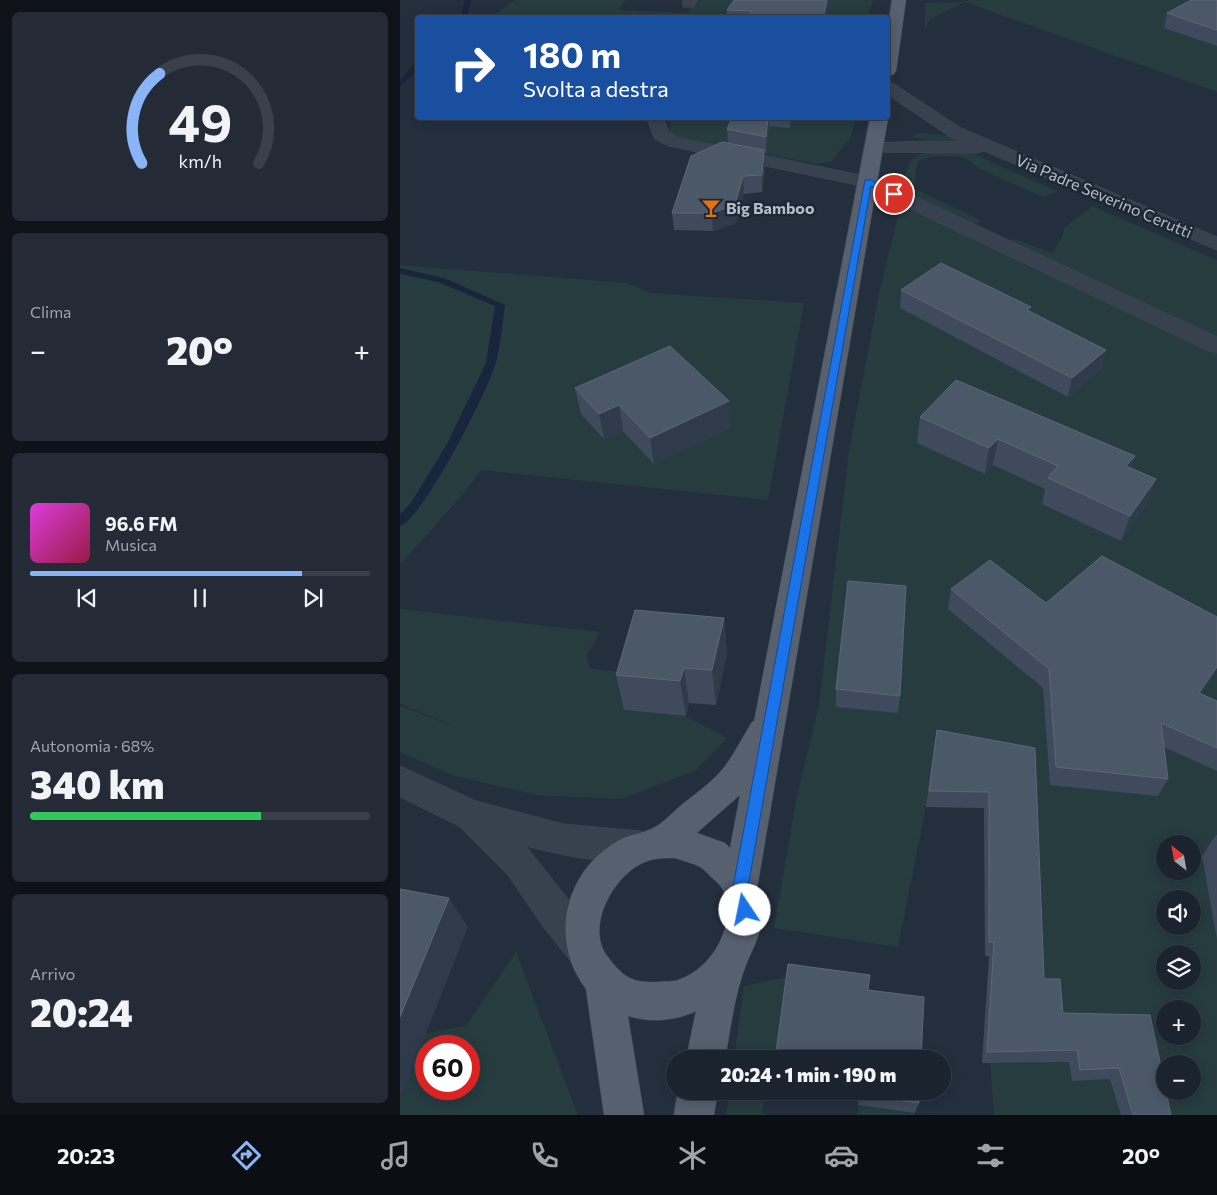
<!DOCTYPE html>
<html lang="it">
<meta charset="utf-8">
<style>
body{margin:0;font-family:Commissioner,sans-serif;background:#242b36;color:#f1f3f6;height:100vh;display:flex;flex-direction:column;font-size:19px;white-space:nowrap}
*{box-sizing:border-box;margin:0}
p{font-size:16px;color:#a0a4aa}
.icon{flex:none;width:28px;height:28px;fill:none;stroke:currentColor;stroke-width:2;stroke-linecap:round;stroke-linejoin:round}
.map{position:relative;flex:1;overflow:hidden}
.panel{display:flex;flex-direction:column;gap:12px;padding:12px;background:#0f1319;width:400px}
.panel>*{flex:none}
.hud{position:absolute;left:15px;top:15px;width:475px;height:105px;border-radius:5px;box-shadow:0 2px 12px #0003,0 0 0 1px #39404a;background:#1a4fa0;color:#fff;overflow:hidden}
.needle{width:32px;rotate:329deg}
.tools{position:absolute;left:756px;top:835px;display:grid;gap:10px}
.tools a{display:grid;place-items:center;width:45px;height:45px;border-radius:50%;background:#1b232e;box-shadow:0 2px 12px #0003,0 0 0 1px #39404a;font-size:25px}
.speed{position:absolute;left:15px;top:1035px;display:flex;gap:10px;font-size:25px;font-weight:700;text-align:center}
.speed>*{display:grid;place-content:center;width:65px;height:65px;border-radius:50%;background:#1b232e;box-shadow:0 2px 12px #0003,0 0 0 1px #39404a;line-height:1}
.speed .limit{border:8px solid #d22;background:#fff;color:#111}
.pin{position:absolute;display:grid;place-items:center;width:42px;height:42px;color:#fff;margin:-21px;border:2px solid #fff;border-radius:50%;box-shadow:0 1px 5px #0007}
.me{position:absolute;width:55px;margin:-28px;rotate:349deg;stroke-linejoin:round;filter:drop-shadow(0 0 4px #0008)}
.turn{display:flex;align-items:center;gap:18px;height:105px;padding:0 25px;font-size:22px}
.turn .icon{width:65px;height:65px;stroke-width:2.5}
.turn b{display:block;font-size:35px;line-height:42px}
.big{font-size:38px;font-weight:800;line-height:1.1}
.panel .widget{flex:1;display:flex;flex-direction:column;justify-content:center;gap:8px;min-width:0;padding:0 18px;border-radius:8px;background:#242b36}
.panel .dial{align-items:center;gap:0}
.dial svg{height:130px;overflow:visible;fill:none;stroke:#39404a;stroke-width:7;stroke-linecap:round;text-anchor:middle}
.dial text{fill:#f1f3f6;stroke:none}
.song{display:flex;align-items:center;gap:15px}
.cover{width:60px;height:60px;border-radius:8px;background:linear-gradient(135deg,hsl(300 70% 55%),hsl(340 70% 35%))}
.played{height:5px;border-radius:2px;background:linear-gradient(90deg,#8ab4f8 80%,#39404a 80%)}
.keys{display:flex;justify-content:space-around;direction:ltr}
.heat{display:flex;justify-content:space-between;align-items:center;font-size:28px;direction:ltr}
.charge{height:8px;border-radius:4px;background:linear-gradient(90deg,#34c759 68%,#39404a 0)}
.trip{position:absolute;left:266px;top:1050px;width:285px;height:50px;border-radius:25px;background:#1b232e;box-shadow:0 2px 12px #0003,0 0 0 1px #39404a;font-weight:800;line-height:50px;text-align:center}
.tab-bar{display:flex;height:80px;justify-content:space-around;align-items:center;background:#0b0e12;color:#a0a4aa}
.tab-bar .icon{width:35px;height:35px}
.tab-bar .selected{color:#8ab4f8}
.tab-bar b{font-size:22px;color:#f1f3f6}
main{display:flex;flex:1;min-height:0}
.map>svg:first-child{display:block}
.green{fill:#263c3f;fill-rule:evenodd}
.lines{fill:none;stroke-linecap:round;stroke-linejoin:round}
.stream{fill:#17263c;fill-rule:evenodd}
.minor-casing{stroke:#414a57;stroke-width:1}
.major-casing{stroke:#414a57;stroke-width:1}
.minor{fill:#38414e;fill-rule:evenodd}
.major{fill:#56606e;fill-rule:evenodd}
.wall{fill:#3f4b5c}
.shaded-wall{fill:#2f3b4b}
.building{fill:#4b5868;stroke:#5c6777}
.route{fill:#1a73e8;stroke:#114b97}
.labels{text-anchor:middle;stroke-width:5;stroke-linejoin:round;paint-order:stroke}
.far-street-label{font-size:16px;fill:#b4bcc9;stroke:#1d2633}
.far-poi-label{font-size:16px;font-weight:bold;fill:#b4bcc9;stroke:#1d2633;text-anchor:start}
</style>
<main>
<section class="panel">
<div class="widget dial"><svg viewBox="0 0 100 80">
<path d="M14 69A42 42 0 1 1 86 69"/>
<path d="M14 69A42 42 0 0 1 25 14" stroke="#8ab4f8"/>
<text x="50" y="56" font-size="32" font-weight="700">49</text>
<text x="50" y="72" font-size="11">km/h</text>
</svg></div>
<div class="widget"><p>Clima</p>
<div class="heat"><a>−</a><b class="big">20°</b><a>+</a></div>
</div>
<div class="widget">
<div class="song"><i class="cover"></i><div><b>96.6 FM</b><p>Musica</p></div></div>
<div class="played"></div>
<div class="keys"><svg class="icon" aria-label="previous" viewBox="0 0 24 24"><path d="M18 5L8 12l10 7zM5 5v14"/></svg><svg class="icon" aria-label="pause" viewBox="0 0 24 24"><path d="M8 5v14M16 5v14"/></svg><svg class="icon" aria-label="next" viewBox="0 0 24 24"><path d="M6 5l10 7-10 7zM19 5v14"/></svg></div>
</div>
<div class="widget"><p>Autonomia · 68%</p><b class="big">340 km</b><div class="charge"></div></div>
<div class="widget"><p>Arrivo</p><b class="big">20:24</b></div>
</section>
<div class="map">
<svg width="817" height="1115" viewBox="0 0 817 1115">
<rect width="100%" height="100%" fill="#242f3e"/>
<!-- green -->
<g class="green">
<polygon points="115,0 225,0 219,10 287,13 301,0 346,0 335,17 91,18"/>
<polygon points="432,0 473,0 468,17 365,18 420,13"/>
<polygon points="569,0 817,0 817,92 565,2 530,19 525,29 525,3 565,2"/>
<polygon points="272,118 456,118 450,138 431,162 417,164 269,136"/>
<polygon points="520,133 553,136 565,143 513,138 513,135"/>
<path d="M 532,150 L 574,154 L 658,192 L 643,197 L 580,169 L 567,159 L 557,156 L 535,156 L 519,160 L 516,169 L 515,189 L 580,220 L 575,226 L 506,192 C 505,165 506,158 532,150 Z"/>
<polygon points="692,206 817,260 817,337 609,241 614,239 652,253 663,235 664,228"/>
<path d="M 507,207 L 817,352 L 817,1115 L 594,1115 L 587,1021 L 631,812 L 584,808 L 526,807 L 498,947 L 374,928 L 396,801 L 419,705 L 449,451 L 479,293 L 500,208 ZM 765,844 L 792,844 L 792,871 L 765,871 ZM 765,899 L 792,899 L 792,926 L 765,926 ZM 765,954 L 792,954 L 792,981 L 765,981 ZM 765,1009 L 792,1009 L 792,1036 L 765,1036 ZM 765,1064 L 792,1064 L 792,1091 L 765,1091 Z"/>
<polygon points="0,265 227,283 251,293 404,303 368,500 81,470 64,493 0,565"/>
<polygon points="0,609 200,632 187,655 189,668 234,674 225,710 286,716 327,738 296,770 222,799 136,795 52,775 0,752 0,706 59,728 0,704"/>
<path d="M 116,952 L 178,1115 L 0,1115 L 0,1099 L 26,1033 L 66,1026 ZM 26,1046 L 69,1046 L 69,1089 L 26,1089 Z"/>
<polygon points="388,977 377,1059 334,1059 344,986"/>
<polygon points="330,1091 368,1091 361,1113 369,1115 326,1115"/>
<polygon points="458,1105 515,1113 515,1115 458,1115"/>
</g>
<g class="lines">
<!-- stream -->
<g class="stream">
<polygon points="65,0 71,0 67,18 60,18"/>
<polygon points="15,63 18,63 18,70 0,87 0,80"/>
<path d="M 0,268 L 44,278 L 105,305 C 102,324 101,344 96,362 C 90,388 22,520 0,526 L 0,514 L 11,503 L 47,444 L 86,363 L 95,306 L 38,282 L 0,274 Z"/>
</g>
<!-- minor casing -->
<g class="minor-casing">
<g id="minor">
<polygon points="284,0 298,0 294,7 284,7 282,4"/>
<polygon points="488,83 494,84 561,128 817,237 817,250 584,151 577,153 468,152 465,148 468,144 474,143 527,141 563,142 549,136 488,95"/>
<polygon points="247,118 263,118 269,132 280,138 475,178 817,337 817,353 809,351 462,186 269,146 255,139"/>
<path d="M 0,766 L 76,801 L 163,824 L 240,831 L 252,836 L 257,847 L 252,858 C 224,869 156,854 126,846 L 198,937 L 203,950 L 198,963 L 185,968 L 172,963 L 142,925 L 108,875 L 59,826 L 0,797 Z"/>
</g>
</g>
<!-- major casing -->
<g class="major-casing">
<g id="major">
<polygon points="492,0 506,0 496,71 494,74 488,76 488,25"/>
<path d="M 470,118 L 488,118 L 357,889 C 371,930 351,944 341,980 C 333,1005 330,1033 325,1059 L 286,1059 L 296,1011 C 276,1021 250,1023 228,1016 L 244,1115 L 204,1115 L 186,989 C 149,941 164,873 216,842 C 228,834 243,834 255,827 C 263,823 271,814 278,808 C 292,796 310,784 321,771 C 333,757 342,738 352,722 L 354,721 ZM 340,795 L 330,848 L 325,843 L 297,833 ZM 275,858 C 283,861 293,863 300,867 C 304,869 308,874 311,877 C 315,880 319,884 322,888 C 339,922 313,969 278,980 C 272,982 265,981 259,982 C 232,983 224,978 208,957 C 184,928 214,874 245,862 C 254,858 265,858 275,858 Z"/>
<polygon points="278,1091 318,1091 314,1115 274,1115"/>
</g>
</g>
<!-- minor -->
<use href="#minor" class="minor"/>
<!-- major -->
<use href="#major" class="major"/>
</g>
<!-- wall -->
<g class="wall">
<polygon points="817,0 817,46 764,28 767,13"/>
<polygon points="429,3 426,18 327,18 327,10"/>
<polygon points="332,118 392,118 390,128 369,126 366,154 364,153 365,168 362,192 344,194 336,223 313,231 274,230 272,213 328,143 327,129"/>
<polygon points="501,290 630,312 706,350 701,369 668,397 500,308"/>
<polygon points="175,388 331,427 254,464 223,431 204,439 181,414"/>
<polygon points="520,417 735,456 731,468 756,479 746,504 721,541 642,504 645,489 593,465 585,474 517,443"/>
<polygon points="551,589 646,603 802,694 817,701 817,771 764,747 768,779 758,796 650,785 643,688 548,609"/>
<polygon points="324,618 327,654 316,705 289,703 286,716 224,710 216,675"/>
<polygon points="436,689 500,696 498,713 436,707"/>
<polygon points="537,730 635,748 644,979 663,1013 771,1115 721,1115 710,1079 672,1081 669,1062 582,1063 589,956 585,956 584,808 526,807 534,747"/>
<polygon points="816,835 817,835 817,939 802,856"/>
<polygon points="468,990 521,1059 376,1059 376,1052"/>
<polygon points="460,1091 519,1103 515,1113 458,1105"/>
</g>
<!-- shaded-wall -->
<g class="shaded-wall">
<polygon points="427,0 432,0 429,3 426,18 423,18"/>
<polygon points="368,118 369,118 369,126 366,154 366,137"/>
<polygon points="389,118 392,118 390,128"/>
<polygon points="364,150 365,168 362,192 362,175"/>
<polygon points="343,176 344,194 336,223 313,231 311,213"/>
<polygon points="706,350 701,369 668,397 672,378"/>
<polygon points="329,401 331,427 254,464 250,438"/>
<polygon points="219,405 223,431 204,439 199,414"/>
<polygon points="598,439 593,465 585,474 589,448"/>
<polygon points="735,456 726,482 726,466"/>
<polygon points="756,479 746,504 721,541 730,516"/>
<polygon points="324,618 327,654 316,705 312,670"/>
<polygon points="817,667 817,671 790,712 799,693"/>
<polygon points="284,668 289,703 286,716 280,681"/>
<polygon points="49,898 68,927 0,1099 0,1017"/>
</g>
<!-- building -->
<g class="building">
<polygon points="334,0 427,0 423,18 350,18 352,11 327,10"/>
<polygon points="791,0 817,0 817,30 767,13"/>
<polygon points="332,118 368,118 366,137 327,129"/>
<polygon points="322,142 364,150 362,175 343,176 335,205 311,213 272,213 291,156"/>
<polygon points="541,263 631,307 627,310 706,350 672,378 501,290"/>
<polygon points="270,346 329,401 250,438 219,405 199,414 175,388"/>
<polygon points="556,380 735,456 726,466 756,479 730,516 648,478 658,466 598,439 589,448 520,417"/>
<polygon points="702,556 817,617 817,667 799,693 817,701 817,748 761,723 768,779 656,767 649,669 551,589 590,560 646,603"/>
<polygon points="448,581 506,586 500,696 436,689"/>
<polygon points="235,610 324,618 312,670 284,668 280,681 216,675"/>
<polygon points="537,730 635,748 644,979 660,979 663,1013 750,1015 765,1086 765,1091 766,1091 771,1115 733,1115 719,1068 680,1070 677,1050 587,1052 594,942 589,942 589,792 529,791"/>
<polygon points="0,889 49,898 0,1017"/>
<polygon points="388,964 470,975 468,990 524,997 521,1059 427,1059 376,1052"/>
<polygon points="460,1091 519,1091 519,1103 460,1095"/>
</g>
<!-- route -->
<polygon class="route" points="465,180 471,180 498,194 491,196 471,186 348,887 353,910 351,915 345,917 340,915 333,887"/>
<!-- icons -->
<defs>
<g id="bar-bare" transform="scale(1.5)"><path d="M-6-5H6L.8 .8V4.5H3.5V6h-7V4.5H-.8V.8Z" fill="#e8710a" stroke="#1d2633" stroke-width="2.5" paint-order="stroke"/></g>
</defs>
<g fill-rule="evenodd">
<use href="#bar-bare" x="311" y="208"/>
</g>
<g class="labels">
<!-- far-street labels -->
<g class="far-street-label">
<text transform="translate(704 196) rotate(23)" y="6">Via Padre Severino Cerutti</text>
</g>
<!-- far-poi labels -->
<g class="far-poi-label">
<text x="326" y="214">Big Bamboo</text>
</g>
</g>
</svg>
<div class="tools">
<a><svg class="needle" viewBox="-14 -14 28 28"><path d="M0-13l5 13h-10z" fill="#e53935"/><path d="M0 13l5-13h-10z" fill="#a0a4aa"/></svg></a>
<a><svg class="icon" aria-label="sound" viewBox="0 0 24 24"><path d="M4 9h4l5-4v14l-5-4H4zM17 9q2 3 0 6"/></svg></a>
<a><svg class="icon" aria-label="layers" viewBox="0 0 24 24"><path d="M12 4l9 5-9 5-9-5zM3 14l9 5 9-5"/></svg></a>
<a>+</a>
<a>−</a>
</div>
<div class="speed"><div class="limit">60</div></div>
<div class="pin" style="left:494px;top:194px;background:#d93025"><svg class="icon" aria-label="arrive" viewBox="0 0 24 24"><path d="M6 21V4h12l-3 4 3 4H6"/></svg></div>
<svg class="me" style="left:345px;top:910px" viewBox="-20 -20 40 40"><circle r="19" fill="#fff"/><path d="M0-13L10 11 0 6-10 11z" fill="#1a73e8"/></svg>
<div class="trip">20:24 · 1 min · 190 m</div>
<div class="hud">
<div class="turn"><svg class="icon" aria-label="right" viewBox="0 0 24 24"><path d="M7 20v-9h11M14 6l5 5-5 5"/></svg><div><b>180 m</b>Svolta a destra</div></div>
</div>
</div>
</main>
<nav class="tab-bar">
<b>20:23</b>
<svg class="icon selected" aria-label="directions" viewBox="0 0 24 24"><path d="M12 3l9 9-9 9-9-9zM9 14v-3h6M13 9l2 2-2 2"/></svg>
<svg class="icon" aria-label="music" viewBox="0 0 24 24"><path d="M9 18V5l10-2v13"/><circle cx="6" cy="18" r="3"/><circle cx="16" cy="16" r="3"/></svg>
<svg class="icon" aria-label="phone" viewBox="0 0 24 24"><path d="M5 4h4l2 5-3 2q2 4 5 5l2-3 5 2v4C11 20 4 13 5 4z"/></svg>
<svg class="icon" aria-label="climate" viewBox="0 0 24 24"><path d="M12 3v18M4 7l16 10M4 17L20 7"/></svg>
<svg class="icon" aria-label="car" viewBox="0 0 24 24"><path d="M5 17H2v-5l4-1 3-4h7l3 4 3 1v5h-3M9 17h6M6 11h13"/><circle cx="7" cy="17" r="2"/><circle cx="17" cy="17" r="2"/></svg>
<svg class="icon" aria-label="filters" viewBox="0 0 24 24"><path d="M4 7h16M4 17h16"/><circle cx="9" cy="7" r="2"/><circle cx="15" cy="17" r="2"/></svg>
<b>20°</b>
</nav>
